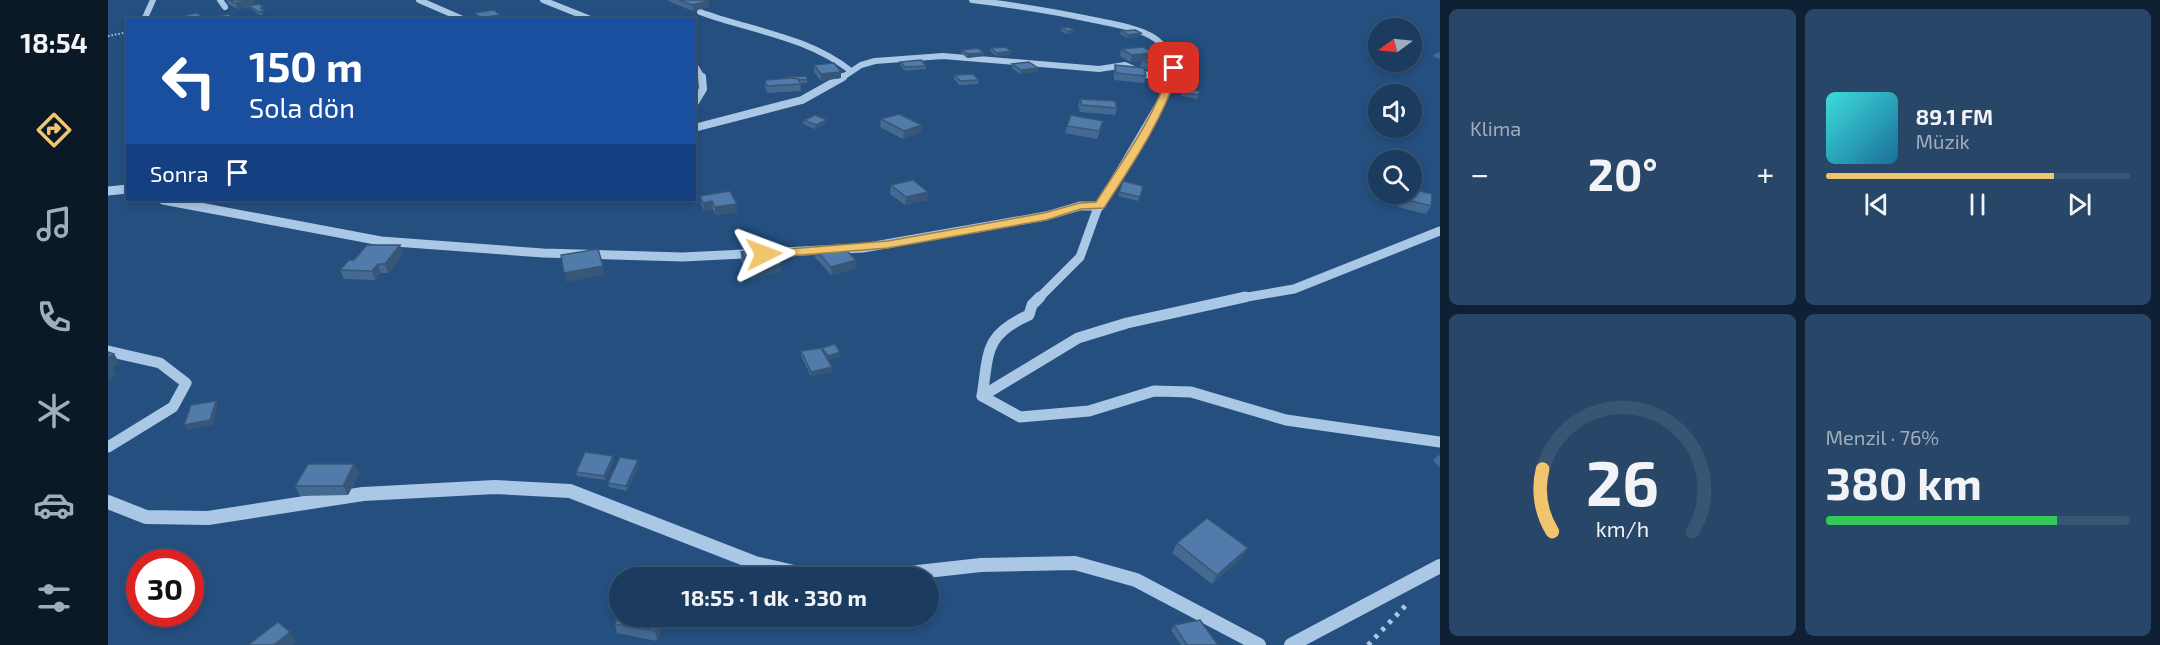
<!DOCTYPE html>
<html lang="tr">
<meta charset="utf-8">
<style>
body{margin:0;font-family:"Exo 2",sans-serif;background:#284668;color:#f1f3f6;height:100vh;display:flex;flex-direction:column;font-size:22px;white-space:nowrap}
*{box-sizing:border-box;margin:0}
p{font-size:20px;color:#a0adbd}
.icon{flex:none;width:33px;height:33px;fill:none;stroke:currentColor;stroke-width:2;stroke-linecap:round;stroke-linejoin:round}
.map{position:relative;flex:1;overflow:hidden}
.sheet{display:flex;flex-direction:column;gap:9px;padding:9px;background:#0f2034;width:720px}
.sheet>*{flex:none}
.hud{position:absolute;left:18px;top:18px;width:570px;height:183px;border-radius:0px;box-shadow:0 3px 9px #0003,0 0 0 2px #395574;background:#1a4fa0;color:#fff;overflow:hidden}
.needle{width:39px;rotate:255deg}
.fabs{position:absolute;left:1260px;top:18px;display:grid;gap:12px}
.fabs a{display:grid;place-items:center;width:54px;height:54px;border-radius:50%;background:#1b3b5f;box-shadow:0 3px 9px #0003,0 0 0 2px #395574;font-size:30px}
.speed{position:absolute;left:18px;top:549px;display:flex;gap:12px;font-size:30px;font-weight:700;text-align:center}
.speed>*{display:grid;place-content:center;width:78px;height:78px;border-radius:50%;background:#1b3b5f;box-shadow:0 3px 9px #0003,0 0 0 2px #395574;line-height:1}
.speed .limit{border:9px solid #d22;background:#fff;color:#111}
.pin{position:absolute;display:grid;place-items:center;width:51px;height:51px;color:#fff;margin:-26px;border-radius:12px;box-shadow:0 3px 9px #0006}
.me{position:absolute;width:66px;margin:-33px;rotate:87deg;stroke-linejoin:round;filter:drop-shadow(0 0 4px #0008)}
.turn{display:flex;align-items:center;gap:21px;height:126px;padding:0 24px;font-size:27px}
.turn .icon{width:78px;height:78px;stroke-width:2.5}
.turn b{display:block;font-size:42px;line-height:51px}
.then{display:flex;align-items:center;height:57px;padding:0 24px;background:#0003;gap:12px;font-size:22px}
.big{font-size:45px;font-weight:700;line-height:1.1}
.sheet .widget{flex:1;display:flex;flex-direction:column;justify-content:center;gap:9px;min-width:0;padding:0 21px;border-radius:9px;background:#284668}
.sheet .dial{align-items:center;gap:0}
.dial svg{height:156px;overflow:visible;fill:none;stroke:#395574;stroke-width:7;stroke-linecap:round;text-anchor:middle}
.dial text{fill:#f1f3f6;stroke:none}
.song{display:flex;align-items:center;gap:18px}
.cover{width:72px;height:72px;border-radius:9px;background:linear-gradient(135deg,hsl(180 70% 55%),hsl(200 70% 35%))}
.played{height:6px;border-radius:3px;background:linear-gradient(90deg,#f1c56d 75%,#395574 75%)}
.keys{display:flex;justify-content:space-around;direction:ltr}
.heat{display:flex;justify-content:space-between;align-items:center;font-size:33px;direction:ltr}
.charge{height:9px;border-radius:4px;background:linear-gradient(90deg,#34c759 76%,#395574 0)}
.sheet .tiles{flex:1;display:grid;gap:9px;grid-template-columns:repeat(2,1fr)}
.trip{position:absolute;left:501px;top:567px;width:330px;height:60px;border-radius:30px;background:#1b3b5f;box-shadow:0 3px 9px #0003,0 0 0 2px #395574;font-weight:700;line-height:60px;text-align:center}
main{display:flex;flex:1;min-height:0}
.menu{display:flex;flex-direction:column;width:108px;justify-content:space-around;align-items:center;background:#0b1826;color:#a0adbd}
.menu .icon{width:42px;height:42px}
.menu .selected{color:#f1c56d}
.menu b{font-size:27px;color:#f1f3f6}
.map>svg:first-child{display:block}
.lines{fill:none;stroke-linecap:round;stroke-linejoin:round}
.path-far1{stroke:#aac7e6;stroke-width:2;stroke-dasharray:1.5 2;stroke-linecap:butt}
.path{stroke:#aac7e6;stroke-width:5;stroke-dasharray:4 6;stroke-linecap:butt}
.minor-far4{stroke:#aac7e6;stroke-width:6}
.minor-far3{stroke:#aac7e6;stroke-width:8}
.minor-far2{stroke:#aac7e6;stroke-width:9}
.minor-far1{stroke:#aac7e6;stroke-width:11}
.minor{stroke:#aac7e6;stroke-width:14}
.wall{fill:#456a92}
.shaded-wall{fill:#385677}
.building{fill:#507baa;stroke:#385677;stroke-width:1.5}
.route{fill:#f1c56d;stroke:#9d8047;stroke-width:1.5}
</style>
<main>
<nav class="menu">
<b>18:54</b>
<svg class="icon selected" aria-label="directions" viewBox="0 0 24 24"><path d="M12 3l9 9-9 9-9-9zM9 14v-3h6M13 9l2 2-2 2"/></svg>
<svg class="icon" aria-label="music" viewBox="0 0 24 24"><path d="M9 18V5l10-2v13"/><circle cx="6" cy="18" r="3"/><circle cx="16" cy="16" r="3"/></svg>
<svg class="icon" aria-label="phone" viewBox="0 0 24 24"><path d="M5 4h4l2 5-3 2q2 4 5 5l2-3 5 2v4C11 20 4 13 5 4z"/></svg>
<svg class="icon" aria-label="climate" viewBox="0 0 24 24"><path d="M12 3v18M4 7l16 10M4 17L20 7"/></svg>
<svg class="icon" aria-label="car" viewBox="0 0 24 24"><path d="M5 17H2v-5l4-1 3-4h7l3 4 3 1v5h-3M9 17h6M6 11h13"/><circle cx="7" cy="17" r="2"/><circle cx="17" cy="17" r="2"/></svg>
<svg class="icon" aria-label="filters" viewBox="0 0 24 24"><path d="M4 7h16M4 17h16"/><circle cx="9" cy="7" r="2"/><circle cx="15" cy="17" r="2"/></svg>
</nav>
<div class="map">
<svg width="1332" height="645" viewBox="0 0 1332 645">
<rect width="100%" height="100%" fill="#244f7f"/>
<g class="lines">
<!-- path-far1 -->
<polyline class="path-far1" points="0,36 20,32"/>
<!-- path -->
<polyline class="path" points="1260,645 1301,602"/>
<!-- minor-far4 -->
<g class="minor-far4">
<polyline points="112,0 117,7"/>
<polyline points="311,0 357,20"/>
<polyline points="435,0 485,20"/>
<path d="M 864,0 C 905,5 945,11 986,20 C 1005,24 1026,27 1043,36 C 1058,44 1067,63 1063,79"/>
<path d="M 592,12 C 644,31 698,36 743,71"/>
<polyline points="36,20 45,0"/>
<polyline points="586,64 595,79"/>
<polyline points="732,79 753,65 767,61 835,56 991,69 1017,65 1048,79"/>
</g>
<!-- minor-far3 -->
<g class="minor-far3">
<polyline points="1045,77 1061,88"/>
<polyline points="586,104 595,89 594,77"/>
<polyline points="586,128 694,100 735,77"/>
<polyline points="1009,176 1061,88 1064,77"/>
</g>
<!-- minor-far2 -->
<g class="minor-far2">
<polyline points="0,191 20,189"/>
<polyline points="55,200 273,241 435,253 575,257 755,248 938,216 972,206 992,206"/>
<polyline points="930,299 972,257 989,210 1010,175"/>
<polyline points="1128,299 1186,289 1332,231"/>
</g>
<!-- minor-far1 -->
<g class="minor-far1">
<polyline points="1137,297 1019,323 970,338 874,396 912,417 981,411 1046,391 1083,392 1178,420 1332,442"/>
<polyline points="0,351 52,363 78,383 65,407 0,447"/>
<path d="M 874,396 C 881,352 876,335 921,315 L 924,305 L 932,297"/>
</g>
<!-- minor -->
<g class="minor">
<polyline points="0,502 38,517 100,518 255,494 387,487 462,491 647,563 712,578"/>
<polyline points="755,578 873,565 967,563 1028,580 1151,645"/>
<polyline points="1183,645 1332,566"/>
</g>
</g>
<!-- wall -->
<g class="wall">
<polygon points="119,0 146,0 147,5 157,10 154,11 155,15 152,15 143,9 142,7 130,9 120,4"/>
<polygon points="560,0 600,0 601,7 585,11 560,1"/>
<polygon points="953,28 966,30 966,33 959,34 953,31"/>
<polygon points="1013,31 1033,36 1019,38 1012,34"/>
<polygon points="883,48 903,51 903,55 888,56 882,51"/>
<polygon points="1013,49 1046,53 1044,59 1063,66 1061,75 1050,76 1036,68 1038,76 1036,83 1006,80 1006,72 1007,65 1035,68 1032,66 1034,61 1022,62 1012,56"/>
<polygon points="854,50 876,56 859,58 853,53"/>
<polygon points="1332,52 1332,59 1325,57 1326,54"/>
<polygon points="792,62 818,66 818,69 797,71 792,65"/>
<polygon points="904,64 930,68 929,72 912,74 904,68"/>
<polygon points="706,65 733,72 733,78 713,81 706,72"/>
<polygon points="847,75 871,80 870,84 851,85 846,79"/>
<polygon points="657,80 699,80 699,83 692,83 693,91 659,93 657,87"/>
<polygon points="1074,92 1091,95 1089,99 1073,96"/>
<polygon points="972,99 1009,108 1007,115 972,112 970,106"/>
<polygon points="773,119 813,132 795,139 772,127"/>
<polygon points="696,120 719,120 718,123 707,129 695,124"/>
<polygon points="959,126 993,128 989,139 957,133"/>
<polygon points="1015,181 1035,186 1030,201 1010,196"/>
<polygon points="783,185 819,200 797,205 782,194"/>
<polygon points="1294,194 1304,194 1323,206 1318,214 1290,207"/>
<polygon points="592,196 629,212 607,215 605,210 596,211 593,204"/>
<polygon points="292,245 295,254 280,273 273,273 267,280 236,279 232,270 246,260"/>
<polygon points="707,249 748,260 747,269 723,275 707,257"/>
<polygon points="633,252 673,272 644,279 633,261"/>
<polygon points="713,348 732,352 732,356 720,360 724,372 703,376 693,356 693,351"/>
<polygon points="1332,455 1332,467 1325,461 1329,456"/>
<polygon points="506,461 497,480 469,476 468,472"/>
<polygon points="246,464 251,474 240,495 192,496 187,486"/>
<polygon points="531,465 519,491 501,487 500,483"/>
<polygon points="1069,543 1135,557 1104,584 1064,553"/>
<polygon points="557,616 549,641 509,633 507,624"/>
<polygon points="1066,625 1110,645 1073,645 1063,630"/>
</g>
<!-- shaded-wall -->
<g class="shaded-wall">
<polygon points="143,0 146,0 148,5 130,9 127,3"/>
<polygon points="593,0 600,0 601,7 585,11 585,5"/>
<polygon points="392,15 392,18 383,20 373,20 373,18"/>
<polygon points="94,16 95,20 79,20"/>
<polygon points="112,17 124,17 125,20 112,20"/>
<polygon points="966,30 966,33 959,34 960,31"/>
<polygon points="1033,33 1033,36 1019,38 1020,35"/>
<polygon points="903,51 903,55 888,56 889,53"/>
<polygon points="876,53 876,56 859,58 860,54"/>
<polygon points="1046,53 1044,60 1034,59 1034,61 1022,62 1024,55"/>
<polygon points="1059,66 1063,66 1061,75 1050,76 1052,70"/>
<polygon points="930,68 929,72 912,74 913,70"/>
<polygon points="733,72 733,78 713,81 713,74"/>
<polygon points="719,120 718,123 707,129 708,125"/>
<polygon points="814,125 813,132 795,139 796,131"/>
<polygon points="820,192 819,200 797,205 798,197"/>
<polygon points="604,201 605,210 596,211 595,203"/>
<polygon points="629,204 629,212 607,215 607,207"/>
<polygon points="292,245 295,254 280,273 277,264"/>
<polygon points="748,260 747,269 723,275 723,267"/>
<polygon points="270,264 273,273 267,280 264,271"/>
<polygon points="673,264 673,272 644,279 644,270"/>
<polygon points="495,266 497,275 458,282 456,273"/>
<polygon points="732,352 732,356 719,360 720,356"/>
<polygon points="6,354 12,363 5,368 9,374 0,380 0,358"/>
<polygon points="724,367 724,372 703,376 703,372"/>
<polygon points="108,401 110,405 105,425 79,430 76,425"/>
<polygon points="505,456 506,461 497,480 496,476"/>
<polygon points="530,460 531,465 519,491 518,486"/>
<polygon points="246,464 251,474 240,495 235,486"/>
<polygon points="1140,548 1135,557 1104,584 1109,575"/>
<polygon points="552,616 557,616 549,641 547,631"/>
<polygon points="182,632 188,642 184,645 166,645"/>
</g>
<!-- building -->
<g class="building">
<polygon points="121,0 143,0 127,3"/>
<polygon points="571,0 597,0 600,1 585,5"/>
<polygon points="151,4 156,7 153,8 154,12 151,12 141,6"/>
<polygon points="386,10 392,15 373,18 367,13"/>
<polygon points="88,13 94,16 79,20 68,20 65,18"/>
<polygon points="121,14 124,17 113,19 112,17 109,16"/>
<polygon points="112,17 112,20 92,20"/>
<polygon points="960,27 966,30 960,31 953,28"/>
<polygon points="1027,30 1033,33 1020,35 1013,31"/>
<polygon points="897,47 903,51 889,53 883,48"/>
<polygon points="1035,47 1046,53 1024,55 1013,49"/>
<polygon points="870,48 876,53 860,54 854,50"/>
<polygon points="1034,59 1051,59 1063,66 1059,66 1063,68 1052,70"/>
<polygon points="813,60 818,66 797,67 792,62"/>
<polygon points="921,62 930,68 913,70 904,64"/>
<polygon points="726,63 733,72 713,74 706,65"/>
<polygon points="1007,65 1036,68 1038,76 1008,73"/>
<polygon points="865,74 871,80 852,81 847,75"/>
<polygon points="699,76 699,80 678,79 678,77"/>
<polygon points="683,78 690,79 693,84 659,86 657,80"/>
<polygon points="1076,88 1092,91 1090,95 1074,92"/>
<polygon points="972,99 1007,101 1009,108 974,105"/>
<polygon points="791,114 814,125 796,131 773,119"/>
<polygon points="707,115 719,120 708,125 696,120"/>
<polygon points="963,115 995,121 991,131 959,126"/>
<polygon points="805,180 820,192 798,197 783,185"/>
<polygon points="1015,181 1035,186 1032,197 1011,192"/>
<polygon points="1304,189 1324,194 1323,206 1295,199 1296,194 1304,194"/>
<polygon points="622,191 629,204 607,207 604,201 595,203 592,196"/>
<polygon points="731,243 748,260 723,267 707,249"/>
<polygon points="259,245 292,245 277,264 270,264 264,271 232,270 241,260 246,260"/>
<polygon points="661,246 673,264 644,270 633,252"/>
<polygon points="490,249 495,266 456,273 453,255"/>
<polygon points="727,344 732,352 720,356 714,348"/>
<polygon points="713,348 724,367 703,372 693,351"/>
<polygon points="0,352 6,354 0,358"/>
<polygon points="108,401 102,420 76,425 83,405"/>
<polygon points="477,452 505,456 496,476 468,472"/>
<polygon points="512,457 530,460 518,486 500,483"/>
<polygon points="200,464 246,464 235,486 187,486"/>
<polygon points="1099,518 1140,548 1109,575 1069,543"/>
<polygon points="512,611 512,616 552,616 547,631 507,624"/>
<polygon points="1092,620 1110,645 1079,645 1066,625"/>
<polygon points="170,622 182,632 166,645 140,645"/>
</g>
<!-- route -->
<path class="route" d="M 1066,66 L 1071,68 C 1056,118 1024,165 996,208 L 973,209 L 938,220 L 780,248 L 656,258 L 650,254 L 656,251 L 780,241 L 936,213 L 972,203 L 988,202 C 1015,160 1047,117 1062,68 Z"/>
</svg>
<div class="fabs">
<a><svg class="needle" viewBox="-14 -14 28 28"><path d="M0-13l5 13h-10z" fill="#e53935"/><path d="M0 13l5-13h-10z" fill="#a0adbd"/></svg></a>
<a><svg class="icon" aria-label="sound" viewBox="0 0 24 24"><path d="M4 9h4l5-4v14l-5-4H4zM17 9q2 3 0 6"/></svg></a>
<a><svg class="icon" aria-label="search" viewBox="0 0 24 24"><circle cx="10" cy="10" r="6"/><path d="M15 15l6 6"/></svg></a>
</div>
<div class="speed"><div class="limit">30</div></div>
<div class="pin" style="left:1066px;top:68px;background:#d93025"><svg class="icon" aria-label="arrive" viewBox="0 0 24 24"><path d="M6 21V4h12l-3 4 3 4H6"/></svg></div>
<svg class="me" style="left:656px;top:254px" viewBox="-20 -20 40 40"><path d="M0-17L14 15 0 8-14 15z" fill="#f1c56d" stroke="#fff" stroke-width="4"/></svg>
<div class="trip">18:55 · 1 dk · 330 m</div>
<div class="hud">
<div class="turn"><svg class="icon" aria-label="left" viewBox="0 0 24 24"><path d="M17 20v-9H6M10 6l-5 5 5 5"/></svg><div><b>150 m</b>Sola dön</div></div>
<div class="then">Sonra<svg class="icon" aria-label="arrive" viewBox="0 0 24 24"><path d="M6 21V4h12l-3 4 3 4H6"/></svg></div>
</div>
</div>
<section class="sheet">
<div class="tiles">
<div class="widget"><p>Klima</p>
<div class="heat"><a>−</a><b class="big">20°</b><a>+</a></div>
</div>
<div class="widget">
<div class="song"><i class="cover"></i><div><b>89.1 FM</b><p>Müzik</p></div></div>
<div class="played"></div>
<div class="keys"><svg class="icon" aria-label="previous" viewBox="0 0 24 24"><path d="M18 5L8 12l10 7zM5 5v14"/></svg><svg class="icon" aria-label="pause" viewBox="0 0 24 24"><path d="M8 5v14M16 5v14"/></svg><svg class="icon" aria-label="next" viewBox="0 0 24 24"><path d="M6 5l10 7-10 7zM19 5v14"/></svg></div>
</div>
<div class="widget dial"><svg viewBox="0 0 100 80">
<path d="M14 69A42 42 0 1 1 86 69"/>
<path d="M14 69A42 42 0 0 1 9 37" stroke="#f1c56d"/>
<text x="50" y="56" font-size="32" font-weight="700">26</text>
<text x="50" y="72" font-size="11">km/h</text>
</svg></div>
<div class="widget"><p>Menzil · 76%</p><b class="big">380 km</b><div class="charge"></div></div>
</div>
</section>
</main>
